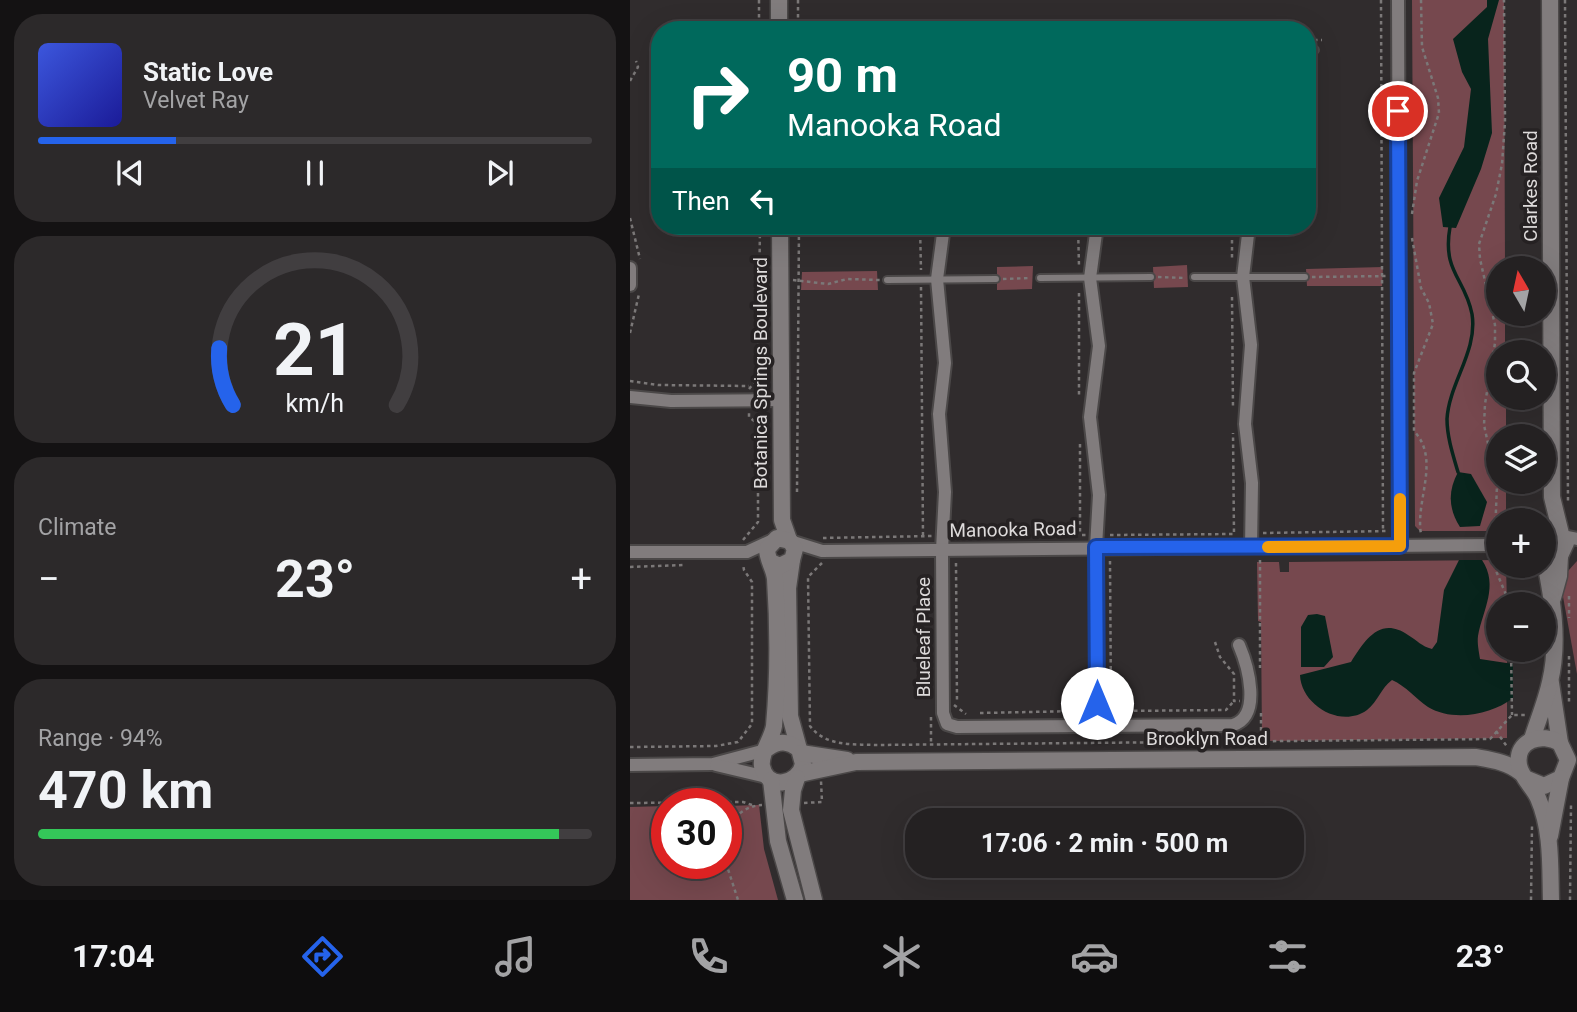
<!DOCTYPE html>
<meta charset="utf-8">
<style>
body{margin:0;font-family:Roboto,sans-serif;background:#2c292a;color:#f1f3f6;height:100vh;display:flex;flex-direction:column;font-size:26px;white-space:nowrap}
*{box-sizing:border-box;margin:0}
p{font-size:23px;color:#a3a3a5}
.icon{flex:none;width:38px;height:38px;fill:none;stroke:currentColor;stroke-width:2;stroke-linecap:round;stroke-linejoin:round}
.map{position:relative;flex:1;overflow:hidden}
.sheet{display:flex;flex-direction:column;gap:14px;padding:14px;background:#141213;width:630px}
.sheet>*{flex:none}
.banner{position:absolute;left:21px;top:21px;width:665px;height:214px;border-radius:28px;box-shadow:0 7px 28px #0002,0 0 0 2px #413e40;background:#00695c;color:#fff;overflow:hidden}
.needle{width:46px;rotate:351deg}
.buttons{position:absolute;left:856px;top:256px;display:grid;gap:14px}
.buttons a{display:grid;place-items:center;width:70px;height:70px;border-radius:50%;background:#242122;box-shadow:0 7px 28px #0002,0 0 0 2px #413e40;font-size:35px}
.speed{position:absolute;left:21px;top:788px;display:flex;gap:14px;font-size:35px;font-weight:700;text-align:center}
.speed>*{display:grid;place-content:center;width:91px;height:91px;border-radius:50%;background:#242122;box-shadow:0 7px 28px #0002,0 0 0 2px #413e40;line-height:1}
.speed .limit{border:10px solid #d22;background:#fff;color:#111}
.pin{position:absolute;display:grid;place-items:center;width:60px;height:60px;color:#fff;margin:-30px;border:4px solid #fff;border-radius:50%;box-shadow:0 2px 7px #0007}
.me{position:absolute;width:77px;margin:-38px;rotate:0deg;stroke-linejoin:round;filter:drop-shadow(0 0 5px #0008)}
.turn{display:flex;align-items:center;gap:24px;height:147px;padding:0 21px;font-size:32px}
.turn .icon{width:91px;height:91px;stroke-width:2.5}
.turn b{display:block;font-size:49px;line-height:60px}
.then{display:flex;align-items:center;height:66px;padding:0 21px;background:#0003;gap:14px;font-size:26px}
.big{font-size:52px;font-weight:700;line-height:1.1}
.sheet .widget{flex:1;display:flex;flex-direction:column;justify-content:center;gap:10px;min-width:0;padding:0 24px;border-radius:28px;background:#2c292a}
.sheet .dial{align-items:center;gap:0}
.dial svg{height:182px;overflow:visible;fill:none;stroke:#413e40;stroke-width:7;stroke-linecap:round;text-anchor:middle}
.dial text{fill:#f1f3f6;stroke:none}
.song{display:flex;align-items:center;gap:21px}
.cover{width:84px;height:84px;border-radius:10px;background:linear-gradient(135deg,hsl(230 70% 55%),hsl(240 70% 35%))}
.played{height:7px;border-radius:4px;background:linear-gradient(90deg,#2563eb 25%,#413e40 25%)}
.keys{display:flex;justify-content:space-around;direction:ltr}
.heat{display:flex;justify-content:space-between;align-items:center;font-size:38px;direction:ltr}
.charge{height:10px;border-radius:5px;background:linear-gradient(90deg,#34c759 94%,#413e40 0)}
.trip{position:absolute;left:275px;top:808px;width:399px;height:70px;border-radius:28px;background:#242122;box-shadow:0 7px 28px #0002,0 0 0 2px #413e40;font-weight:700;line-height:70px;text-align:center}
.tabs{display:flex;height:112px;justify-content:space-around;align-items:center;background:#0e0d0e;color:#a3a3a5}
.tabs .icon{width:49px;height:49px}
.tabs .current{color:#2563eb}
.tabs b{font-size:32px;color:#f1f3f6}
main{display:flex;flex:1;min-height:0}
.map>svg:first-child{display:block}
.green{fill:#76484e}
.water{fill:#08241c}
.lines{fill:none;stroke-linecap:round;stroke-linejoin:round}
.stream{stroke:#08241c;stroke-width:3.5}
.service-casing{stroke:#4b4848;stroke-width:10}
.minor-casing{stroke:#4b4848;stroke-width:16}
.tertiary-casing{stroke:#4b4848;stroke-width:19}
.path{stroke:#7b7878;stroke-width:2.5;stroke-dasharray:3.5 3.5;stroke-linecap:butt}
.service{stroke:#817c7d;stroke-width:6}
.minor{stroke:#817c7d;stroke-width:12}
.tertiary{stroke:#817c7d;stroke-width:16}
.route-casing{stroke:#184099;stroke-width:18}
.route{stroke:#2563eb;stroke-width:12}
.slow{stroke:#f59e0b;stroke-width:12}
.labels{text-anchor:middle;stroke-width:7;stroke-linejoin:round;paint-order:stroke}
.street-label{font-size:19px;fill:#dedbdb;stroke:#262223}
</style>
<main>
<section class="sheet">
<div class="widget">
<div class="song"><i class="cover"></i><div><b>Static Love</b><p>Velvet Ray</p></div></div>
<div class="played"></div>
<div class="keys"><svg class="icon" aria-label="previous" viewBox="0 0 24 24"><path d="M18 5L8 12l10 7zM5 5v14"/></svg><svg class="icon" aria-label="pause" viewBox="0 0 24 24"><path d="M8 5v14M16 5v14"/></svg><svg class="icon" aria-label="next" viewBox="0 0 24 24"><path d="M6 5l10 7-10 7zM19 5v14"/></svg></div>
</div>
<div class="widget dial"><svg viewBox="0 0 100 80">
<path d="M14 69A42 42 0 1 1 86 69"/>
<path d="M14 69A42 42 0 0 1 8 44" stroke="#2563eb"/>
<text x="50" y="56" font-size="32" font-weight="700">21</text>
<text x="50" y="72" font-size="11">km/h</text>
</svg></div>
<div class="widget"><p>Climate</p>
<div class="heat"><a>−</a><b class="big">23°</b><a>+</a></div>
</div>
<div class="widget"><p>Range · 94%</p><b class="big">470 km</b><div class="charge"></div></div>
</section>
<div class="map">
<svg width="947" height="900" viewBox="0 0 947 900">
<rect width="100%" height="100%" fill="#302c2d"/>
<!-- green -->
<g class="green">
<polygon points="782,0 874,0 875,268 868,268 868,313 875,313 875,352 868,352 868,397 876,397 876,436 868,436 868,481 876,481 876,520 868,520 868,531 790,531 785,526"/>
<polygon points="557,265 558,287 524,288 523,267"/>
<polygon points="403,266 402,289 367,290 367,267"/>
<polygon points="753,267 752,286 677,286 676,269"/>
<polygon points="247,271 248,290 171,290 172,272"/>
<polygon points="868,560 868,565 876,565 877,604 868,604 868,649 877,649 877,738 632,741 631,622 628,621 627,562 649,562 650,572 659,572 659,562"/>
<polygon points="947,561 947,674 930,580"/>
<polygon points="129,805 134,849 148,900 0,900 0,807 37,806 37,863 96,863 96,806"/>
</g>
<!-- water -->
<g class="water">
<polygon points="857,0 869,0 858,39 862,133 851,169 826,228 813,227 809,198 834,147 841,89 832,72 823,39 857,7"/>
<path d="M 828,472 L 841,474 L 857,502 L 850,526 L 830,527 C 818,508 818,491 828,472 Z"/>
<path d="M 829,560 L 852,560 C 869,586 853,609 848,636 C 847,643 849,652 850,659 L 883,664 L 883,698 C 861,715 823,722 798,707 C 786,699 776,686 762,680 C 751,688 748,701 737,710 C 711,729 671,705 670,675 L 721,662 C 735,640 750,616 778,635 C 788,641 791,646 802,649 L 807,642 L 814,590 Z"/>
<polygon points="687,614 695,616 703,657 694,667 671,667 671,627 678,615"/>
</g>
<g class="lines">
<!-- stream -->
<path class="stream" d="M 820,227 C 812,272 835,278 842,314 C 848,351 819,383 817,419 C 817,437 823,455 828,472"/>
<!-- service casing -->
<g class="service-casing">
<g id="service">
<polyline points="677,51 685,50"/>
<polyline points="564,277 675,277"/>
<polyline points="410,278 521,277"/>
<polyline points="257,280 366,279"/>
</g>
</g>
<!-- minor casing -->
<g class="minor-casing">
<g id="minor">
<polyline points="768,0 770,546"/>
<path d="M 314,226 L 307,279 L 315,363 L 309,414 L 315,492 L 312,550 L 313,713 L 317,724 L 327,727 L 603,725 C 632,716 618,666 609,645"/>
<polyline points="619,226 613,277 621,345 615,424 622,483 621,547"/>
<polyline points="0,268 0,285"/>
<polyline points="0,397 41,401 152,400"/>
<polyline points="933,536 947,539"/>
<polyline points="160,541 192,551 868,545"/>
<polyline points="0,552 117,552 141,541"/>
<polyline points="467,726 466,547 469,495 460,417 469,346 460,278 467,226"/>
<polyline points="0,765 83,764 136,750"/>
<polyline points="86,765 137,777"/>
</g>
</g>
<!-- tertiary casing -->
<g class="tertiary-casing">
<g id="tertiary">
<polyline points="149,0 149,30"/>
<polyline points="920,0 922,497 931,534"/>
<polyline points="150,226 152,520 159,540"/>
<polyline points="914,534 928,532 936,543 930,556 922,558 914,555"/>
<polyline points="162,560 158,588 160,716 169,749"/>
<polyline points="923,598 929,576 930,556"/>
<polyline points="921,683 930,743"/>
<path d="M 902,739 C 908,720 916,701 920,682 C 930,640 922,597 914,557"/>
<path d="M 138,748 C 149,740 158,741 169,749 L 173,764 C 169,785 137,791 132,766 C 130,753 142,739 144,726 C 148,681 148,624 145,579 C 144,568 137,560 137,549 L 147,538 L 160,541 L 165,549 L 162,560 L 150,566 L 141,562"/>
<polyline points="171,753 217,760"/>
<path d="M 170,774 L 226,762 L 845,757 C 862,760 878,762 891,773"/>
<polyline points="167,778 163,790 161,810 184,900"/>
<path d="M 897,779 L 914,786 L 931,778 L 938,760 L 930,743 C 912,732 885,740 889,765 C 891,777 903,787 908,798 C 922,830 920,866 921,900"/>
<polyline points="141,780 148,841 165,900"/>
<polyline points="920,836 931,778"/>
</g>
</g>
<!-- path -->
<g class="path">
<polyline points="129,0 129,30"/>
<polyline points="168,0 168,30"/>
<polyline points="751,0 753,530"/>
<polyline points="935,0 938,501"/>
<polyline points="677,40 692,40"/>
<polyline points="0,81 8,67 6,61"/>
<polyline points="782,214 787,181 809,113 808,98 792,47 791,0"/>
<polyline points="0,218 10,259"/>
<polyline points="290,226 291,270"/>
<polyline points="448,226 449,266"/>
<polyline points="602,226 602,258"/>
<path d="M 782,238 L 791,288 L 799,303 L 803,324 L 784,373 L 784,431 C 811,460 785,500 791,534"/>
<polyline points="528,277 556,278"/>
<polyline points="682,277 759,276"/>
<polyline points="373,279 401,278"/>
<polyline points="163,280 198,284 217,279 250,280"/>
<polyline points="291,287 293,536"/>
<polyline points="449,293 449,395"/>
<polyline points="602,297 603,409"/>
<polyline points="0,333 9,294"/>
<polyline points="0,381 28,385 119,386"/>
<polyline points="119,389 128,378 130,226"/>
<polyline points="450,444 450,535"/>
<polyline points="167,492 169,226"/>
<polyline points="633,533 759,531"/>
<polyline points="865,534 867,485 854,425 855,404 865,343 865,325 850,259 849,244 866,194 872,164 875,122 874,0"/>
<polyline points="480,535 604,534 603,433"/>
<polyline points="326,536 456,535"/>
<polyline points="193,538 302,536"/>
<polyline points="113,540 128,522 128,424 119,417 119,413"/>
<polyline points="865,558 866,571 880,604"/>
<polyline points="630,560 630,668"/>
<polyline points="480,561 481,703 489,711"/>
<path d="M 192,563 L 178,577 L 180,726 C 196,747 223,744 247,745 L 860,739 L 882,715 L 898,715"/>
<polyline points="326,563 327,703"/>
<polyline points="0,567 53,565"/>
<polyline points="939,596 939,618"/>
<polyline points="884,604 907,594"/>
<polyline points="585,642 590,657 604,674 604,701 610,701"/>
<polyline points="881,649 882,715"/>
<polyline points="939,656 939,702"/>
<polyline points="324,705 336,714"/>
<polyline points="490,711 596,710 604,701"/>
<polyline points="350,713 447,711 455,703"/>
<polyline points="631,713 631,740"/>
<polyline points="301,717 301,744"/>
<polyline points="866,731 878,748"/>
<polyline points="0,747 86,746 108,742 122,724 122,582 114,570 113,564"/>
<polyline points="0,803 113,802 122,805"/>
<polyline points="174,803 192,802 191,781"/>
<path d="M 96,829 C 106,815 115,806 132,805"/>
<polyline points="96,863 108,900"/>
<polyline points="901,900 902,826"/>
<polyline points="940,900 941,805"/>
</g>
<!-- service -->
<use href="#service" class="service"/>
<!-- minor -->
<use href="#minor" class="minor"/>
<!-- tertiary -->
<use href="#tertiary" class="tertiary"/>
</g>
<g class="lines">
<!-- route casing -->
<g class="route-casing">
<polyline id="route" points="467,703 466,547 770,546 768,111"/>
</g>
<!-- route -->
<use href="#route" class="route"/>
<!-- slow -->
<polyline class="slow" points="638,547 770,546 770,499"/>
</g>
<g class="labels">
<!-- street labels -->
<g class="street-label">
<text transform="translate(900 186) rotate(-90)" y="7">Clarkes Road</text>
<text transform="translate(130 373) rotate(-90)" y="7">Botanica Springs Boulevard</text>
<text transform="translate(383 529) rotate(-1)" y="7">Manooka Road</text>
<text transform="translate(293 637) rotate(-90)" y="7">Blueleaf Place</text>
<text x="577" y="745">Brooklyn Road</text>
</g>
</g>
</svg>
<div class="buttons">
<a><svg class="needle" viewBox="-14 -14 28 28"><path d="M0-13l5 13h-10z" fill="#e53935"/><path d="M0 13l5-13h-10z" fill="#a3a3a5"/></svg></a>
<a><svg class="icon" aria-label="search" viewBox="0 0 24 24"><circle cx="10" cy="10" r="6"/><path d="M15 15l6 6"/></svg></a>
<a><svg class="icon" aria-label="layers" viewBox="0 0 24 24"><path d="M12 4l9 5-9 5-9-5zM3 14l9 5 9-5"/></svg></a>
<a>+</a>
<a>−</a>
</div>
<div class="speed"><div class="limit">30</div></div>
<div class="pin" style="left:768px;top:111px;background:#d93025"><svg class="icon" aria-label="arrive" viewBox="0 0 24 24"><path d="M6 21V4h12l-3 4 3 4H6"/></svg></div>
<svg class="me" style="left:467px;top:703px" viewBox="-20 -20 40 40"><circle r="19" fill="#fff"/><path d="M0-13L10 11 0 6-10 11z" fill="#2563eb"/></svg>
<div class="trip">17:06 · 2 min · 500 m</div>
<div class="banner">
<div class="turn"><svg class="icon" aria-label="right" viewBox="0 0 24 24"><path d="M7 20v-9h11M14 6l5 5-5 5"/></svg><div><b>90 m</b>Manooka Road</div></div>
<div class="then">Then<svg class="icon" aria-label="left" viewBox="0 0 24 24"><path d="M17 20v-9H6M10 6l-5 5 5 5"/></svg></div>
</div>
</div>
</main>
<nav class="tabs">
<b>17:04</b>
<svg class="icon current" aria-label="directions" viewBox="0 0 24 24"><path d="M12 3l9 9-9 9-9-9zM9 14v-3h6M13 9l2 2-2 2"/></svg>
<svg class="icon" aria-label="music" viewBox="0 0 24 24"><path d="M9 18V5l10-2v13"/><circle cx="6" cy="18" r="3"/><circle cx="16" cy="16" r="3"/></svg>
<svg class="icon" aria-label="phone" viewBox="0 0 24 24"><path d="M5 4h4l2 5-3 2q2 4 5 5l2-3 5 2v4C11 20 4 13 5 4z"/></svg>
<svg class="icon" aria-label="climate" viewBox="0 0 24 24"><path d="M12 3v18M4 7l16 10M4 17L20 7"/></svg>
<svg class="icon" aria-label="car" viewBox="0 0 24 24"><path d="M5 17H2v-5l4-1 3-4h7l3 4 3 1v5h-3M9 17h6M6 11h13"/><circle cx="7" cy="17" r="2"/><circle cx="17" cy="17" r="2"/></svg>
<svg class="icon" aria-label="filters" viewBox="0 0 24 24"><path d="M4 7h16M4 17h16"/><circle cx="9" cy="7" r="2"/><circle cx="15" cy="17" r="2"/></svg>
<b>23°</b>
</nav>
